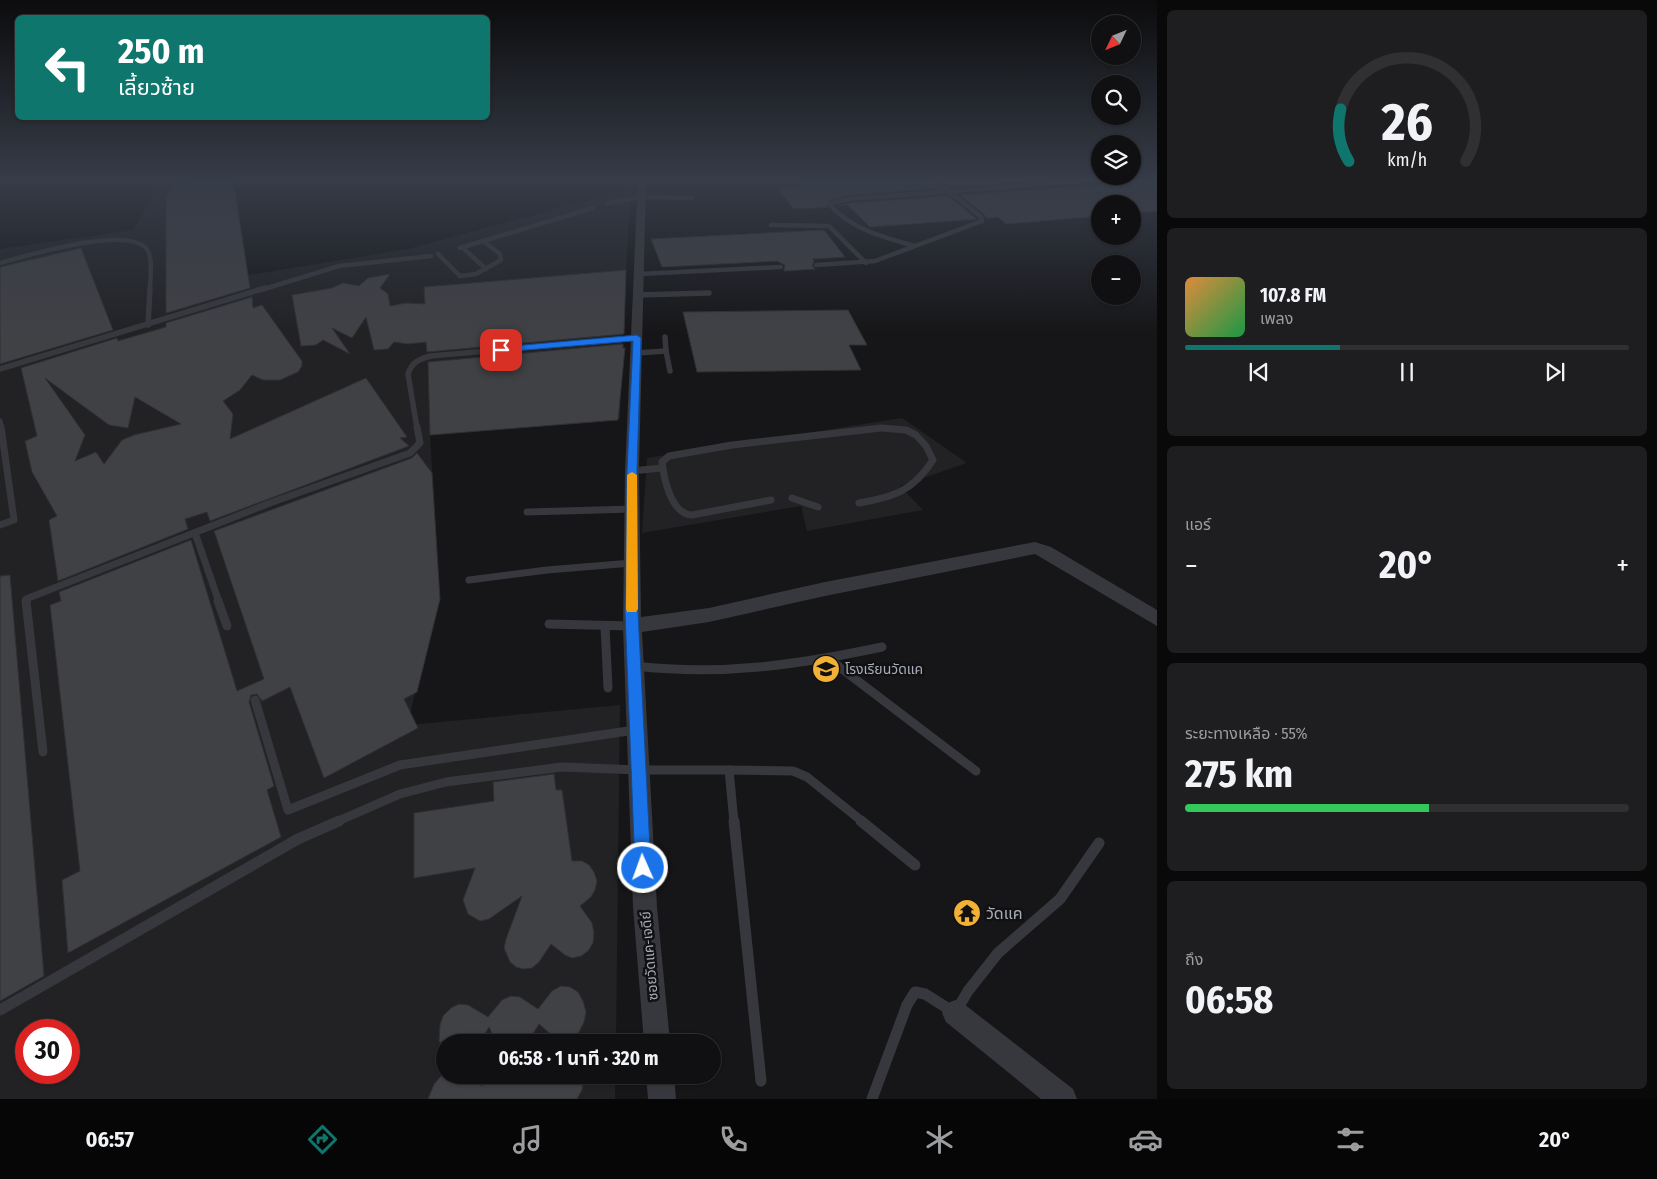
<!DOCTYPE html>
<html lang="th">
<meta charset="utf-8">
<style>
body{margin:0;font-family:"Fira Sans Condensed","Noto Sans Thai",sans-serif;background:#1e1e20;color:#f1f3f6;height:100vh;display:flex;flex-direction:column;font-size:19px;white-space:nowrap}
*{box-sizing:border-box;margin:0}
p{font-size:16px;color:#9c9d9f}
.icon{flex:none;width:28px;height:28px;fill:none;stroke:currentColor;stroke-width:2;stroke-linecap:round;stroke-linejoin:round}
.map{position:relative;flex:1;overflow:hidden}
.drawer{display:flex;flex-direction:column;gap:10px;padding:10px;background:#09090a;width:500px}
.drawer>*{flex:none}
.guide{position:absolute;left:15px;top:15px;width:475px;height:105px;border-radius:8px;box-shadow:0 1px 4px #0004,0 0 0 1px #303032;background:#0f766e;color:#fff;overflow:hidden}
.needle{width:32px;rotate:227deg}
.buttons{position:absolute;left:1091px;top:15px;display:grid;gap:10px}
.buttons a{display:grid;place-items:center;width:50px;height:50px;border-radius:50%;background:#101012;box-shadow:0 1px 4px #0004,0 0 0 1px #303032;font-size:25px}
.speed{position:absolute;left:15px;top:1019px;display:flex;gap:10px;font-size:25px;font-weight:700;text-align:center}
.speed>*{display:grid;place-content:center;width:65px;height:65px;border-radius:50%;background:#101012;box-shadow:0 1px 4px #0004,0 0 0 1px #303032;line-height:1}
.speed .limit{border:8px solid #d22;background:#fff;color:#111}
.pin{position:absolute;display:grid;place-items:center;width:42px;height:42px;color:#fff;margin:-21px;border-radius:10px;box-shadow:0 2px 8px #0006}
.me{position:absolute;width:55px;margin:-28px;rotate:358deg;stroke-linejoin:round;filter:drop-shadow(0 0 4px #0008)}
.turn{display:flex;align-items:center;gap:18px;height:105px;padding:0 20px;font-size:22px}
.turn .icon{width:65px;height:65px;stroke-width:2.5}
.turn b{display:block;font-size:35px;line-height:42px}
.big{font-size:38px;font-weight:700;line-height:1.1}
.drawer .tile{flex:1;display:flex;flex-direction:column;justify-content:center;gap:8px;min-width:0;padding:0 18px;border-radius:8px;background:#1e1e20}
.drawer .dial{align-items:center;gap:0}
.dial svg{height:130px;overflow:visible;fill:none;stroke:#303032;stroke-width:7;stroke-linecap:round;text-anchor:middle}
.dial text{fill:#f1f3f6;stroke:none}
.song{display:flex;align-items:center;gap:15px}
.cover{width:60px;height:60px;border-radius:8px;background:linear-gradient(135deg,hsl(30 70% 55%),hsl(140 70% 35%))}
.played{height:5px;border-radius:2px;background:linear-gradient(90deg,#0f766e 35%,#303032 35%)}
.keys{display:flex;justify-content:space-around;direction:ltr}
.heat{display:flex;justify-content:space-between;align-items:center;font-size:28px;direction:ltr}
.charge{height:8px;border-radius:4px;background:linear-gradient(90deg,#34c759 55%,#303032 0)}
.trip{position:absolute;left:436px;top:1034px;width:285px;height:50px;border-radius:25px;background:#101012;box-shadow:0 1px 4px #0004,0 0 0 1px #303032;font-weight:700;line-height:50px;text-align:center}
.dock{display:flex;height:80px;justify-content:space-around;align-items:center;background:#060607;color:#9c9d9f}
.dock .icon{width:35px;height:35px}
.dock .selected{color:#0f766e}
.dock b{font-size:22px;color:#f1f3f6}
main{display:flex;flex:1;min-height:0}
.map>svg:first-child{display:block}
.built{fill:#222225;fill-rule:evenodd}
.building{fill:#404145;stroke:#303034;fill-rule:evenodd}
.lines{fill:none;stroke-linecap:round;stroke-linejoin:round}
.lane-far4{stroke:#37383d;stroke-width:4.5}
.lane-far3{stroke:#37383d;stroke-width:5.5}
.lane-far2{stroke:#37383d;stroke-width:7}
.lane-far1{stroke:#37383d;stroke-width:9}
.lane{stroke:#37383d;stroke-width:11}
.street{fill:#37383d;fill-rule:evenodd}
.route{fill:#1a73e8;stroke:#114b97}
.slow{fill:#f59e0b}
.labels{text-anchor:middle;stroke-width:5;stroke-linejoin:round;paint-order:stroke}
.poi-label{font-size:14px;fill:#a8adb8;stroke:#111113;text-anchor:start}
.street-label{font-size:14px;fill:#a8adb8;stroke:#111113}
.near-poi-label{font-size:16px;fill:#a8adb8;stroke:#111113;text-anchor:start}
</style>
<main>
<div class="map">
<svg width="1157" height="1099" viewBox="0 0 1157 1099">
<rect width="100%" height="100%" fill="#161618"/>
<!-- built -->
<g class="built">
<path d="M 196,179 L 227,179 L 243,276 L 408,249 L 631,189 L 622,331 L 620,418 L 430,434 L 439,582 L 408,725 L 620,705 L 616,1042 L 445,1042 L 445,1075 L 615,1075 L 615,1099 L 0,1099 L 0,249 L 133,230 L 159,186 ZM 26,1030 L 69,1030 L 69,1072 L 26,1072 Z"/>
<polygon points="902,418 967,463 900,486 923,510 807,531 801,506 642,533 647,458"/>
</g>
<!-- building -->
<g class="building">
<polygon points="219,179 233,179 250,288 166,313 166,196 175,186"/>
<polygon points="795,179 930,179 939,188 849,195 830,200 827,207 794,209 778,189 802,187"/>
<polygon points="941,179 1057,179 951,187"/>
<polygon points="1157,181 1157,211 1132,213 1132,204 1100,204 1100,216 1006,224 998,217 986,218 984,214 960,195"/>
<polygon points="948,196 977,219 870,227 848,205 837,206 850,203"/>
<polygon points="824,230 845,257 812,259 814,261 812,266 815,269 784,271 785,265 777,261 662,267 651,239"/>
<polygon points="81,248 113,330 0,364 0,267"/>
<polygon points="626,270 624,334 427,352 426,342 408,344 394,342 388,349 374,350 366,317 352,338 332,328 350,354 323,340 316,345 301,346 292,295 332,288 343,283 359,286 368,278 390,274 380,288 388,294 390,306 406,303 425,304 424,287"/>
<path d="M 252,297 L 253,308 L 262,305 L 302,361 L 302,366 L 298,372 L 280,380 L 263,380 L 252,375 L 240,390 L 223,401 L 233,414 L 230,439 L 366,378 L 407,437 L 400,438 L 409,446 L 210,521 L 207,512 L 185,519 L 188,529 L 58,581 L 49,520 L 57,516 L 32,472 L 25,441 L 37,436 L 21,368 L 117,338 L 118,341 L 166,327 L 166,323 ZM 45,378 L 109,425 L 128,428 L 135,397 L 181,424 L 134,435 L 122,440 L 104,464 L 96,452 L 75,461 L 85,435 Z"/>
<polygon points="848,310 867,345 849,345 861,370 697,372 683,312"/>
<polygon points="623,344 623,348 625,348 618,420 430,435 428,362"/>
<polygon points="417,453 432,473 440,599 417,692 404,699 418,728 324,778 290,687 262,701 257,694 251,695 249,702 274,786 267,790 281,837 68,953 62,880 80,871 50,605 61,601 59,592 191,540 237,691 264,679 214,531 412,458"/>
<polygon points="10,575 44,976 0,1001 0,576"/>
<polygon points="554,774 556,790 562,790 572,861 582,861 589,865 594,872 597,881 595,890 591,897 580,906 592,923 594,933 593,943 588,951 581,956 572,958 565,955 551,944 539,962 532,968 523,969 516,967 510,962 504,948 506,939 522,896 489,919 480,921 468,914 463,900 475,868 414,878 414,813 494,801 493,782"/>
<polygon points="561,986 570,987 578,992 583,1001 586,1012 584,1022 579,1032 571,1038 562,1040 554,1037 539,1024 528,1042 496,1042 489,1027 480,1042 439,1042 440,1025 443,1016 451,1008 459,1004 468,1005 488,1017 502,1000 511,996 520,997 538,1009 552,991"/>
<polygon points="442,1075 466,1075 482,1086 487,1075 584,1075 582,1090 577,1099 428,1099 434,1084"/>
</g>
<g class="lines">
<!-- lane-far4 -->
<g class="lane-far4">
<polyline points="777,179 778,183"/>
<polyline points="1070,180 1073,182 1107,179"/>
<polyline points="607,203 642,197 692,198"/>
<polyline points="771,225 829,226 866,263"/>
<path d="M 914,246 C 884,237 853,230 831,206 L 832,203 L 849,199 L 1073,182"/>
<polyline points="462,247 486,269"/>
<polyline points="460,248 593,208"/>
<polyline points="438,254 460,276 476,274 501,260 500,254 483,241"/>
<path d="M 0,263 C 26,256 132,223 148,251 C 153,261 150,279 150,290"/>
<polyline points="816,265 875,261 982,221 981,217 934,179"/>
<polyline points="639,274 781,267"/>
<polyline points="261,290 339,266 431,256"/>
</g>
<!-- lane-far3 -->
<g class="lane-far3">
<polyline points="638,295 709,293"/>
<polyline points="148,325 150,288"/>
<polyline points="665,337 666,351"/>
<polyline points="636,353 666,351 670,371"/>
<polyline points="0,369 265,288"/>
<polyline points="0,421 1,428"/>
<path d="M 417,428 L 408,374 C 412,362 419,359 431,356 L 637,338"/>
</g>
<!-- lane-far2 -->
<g class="lane-far2">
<polyline points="632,471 662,468"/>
<polyline points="792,498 818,507"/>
<path d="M 771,500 L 692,515 C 671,514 664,479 662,462 L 669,456 L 732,445 L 881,428 L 906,430 L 916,435 L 926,446 L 933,460 C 913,491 894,497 859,503"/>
<polyline points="527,512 633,509"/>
<polyline points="0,525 14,520 1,427"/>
<polyline points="195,533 219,602"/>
<polyline points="469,580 547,570 632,563"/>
<polyline points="26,602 26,599 270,503 410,453 420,443 417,427"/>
</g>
<!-- lane-far1 -->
<g class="lane-far1">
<polyline points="26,601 43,752"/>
<polyline points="218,601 227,626"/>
<polyline points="549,624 632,626"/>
<polyline points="605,626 608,688"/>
<polyline points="829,659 976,771"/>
<path d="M 635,666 C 722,676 797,665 882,647"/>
<polyline points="255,700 288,810 400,765 635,730"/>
<polyline points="729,770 793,771 807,777 863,822"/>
<polyline points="336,822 400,794 446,782 562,767 639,770 729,770 734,822"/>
</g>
<!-- lane -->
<g class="lane">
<polyline points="734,821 761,1081"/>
<polyline points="861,821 915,865"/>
<polyline points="0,1010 298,839 339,821"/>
<polyline points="872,1099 907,1005 915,992 925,994 955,1013 968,991 998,953 1060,899 1099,843"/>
</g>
<!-- street -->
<g class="street">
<polygon points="638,179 646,179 639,471 641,617 709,608 825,582 1035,542 1051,547 1157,610 1157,626 1035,554 825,596 709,622 642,632 657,907 670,1042 644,1042 633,907 623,626 625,471"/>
<polygon points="955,1000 964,1004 1073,1089 1077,1099 1041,1099 946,1022 942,1013 946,1004"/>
<polygon points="646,1075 674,1075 676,1099 648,1099"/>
</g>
</g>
<!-- sky -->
<linearGradient id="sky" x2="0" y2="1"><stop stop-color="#0c0c0d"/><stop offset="0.54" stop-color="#363c48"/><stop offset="1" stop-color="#363c48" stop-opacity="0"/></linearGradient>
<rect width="1157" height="333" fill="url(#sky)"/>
<!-- route -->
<polygon class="route" points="637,335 641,338 637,471 638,612 651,868 649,873 643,876 637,873 635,868 625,612 627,471 633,341 501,352 497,350 501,347"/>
<!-- slow -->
<polygon class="slow" points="632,472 637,475 638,609 636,612 627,612 626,609 627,475"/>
<!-- icons -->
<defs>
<g id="school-disc" transform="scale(1.4375)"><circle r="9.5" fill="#f2b134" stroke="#111113"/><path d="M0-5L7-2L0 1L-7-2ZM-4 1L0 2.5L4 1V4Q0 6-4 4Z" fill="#111"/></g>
<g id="temple-disc" transform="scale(1.4375)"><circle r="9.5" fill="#f2b134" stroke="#111113"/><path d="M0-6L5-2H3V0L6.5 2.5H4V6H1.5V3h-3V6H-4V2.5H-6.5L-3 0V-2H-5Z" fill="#111"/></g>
</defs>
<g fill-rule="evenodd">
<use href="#school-disc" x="826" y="669"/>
<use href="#temple-disc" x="967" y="913"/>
</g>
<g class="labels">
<!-- poi labels -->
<g class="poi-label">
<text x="845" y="674">โรงเรียนวัดแค</text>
</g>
<!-- street labels -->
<g class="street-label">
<text transform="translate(649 956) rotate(-95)" y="5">ซอยวัดแค-เจดีย์</text>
</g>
<!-- near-poi labels -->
<g class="near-poi-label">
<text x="986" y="919">วัดแค</text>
</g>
</g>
</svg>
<div class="buttons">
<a><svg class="needle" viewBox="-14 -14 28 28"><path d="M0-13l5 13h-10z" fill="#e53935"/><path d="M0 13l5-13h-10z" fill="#9c9d9f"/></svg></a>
<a><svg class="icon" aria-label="search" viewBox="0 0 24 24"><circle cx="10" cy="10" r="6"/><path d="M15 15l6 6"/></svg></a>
<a><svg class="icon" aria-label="layers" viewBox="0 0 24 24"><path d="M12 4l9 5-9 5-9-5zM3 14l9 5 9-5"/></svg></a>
<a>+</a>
<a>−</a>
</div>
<div class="speed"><div class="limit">30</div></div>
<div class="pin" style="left:501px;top:350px;background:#d93025"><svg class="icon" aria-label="arrive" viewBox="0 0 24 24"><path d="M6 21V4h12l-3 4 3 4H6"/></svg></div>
<svg class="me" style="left:643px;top:868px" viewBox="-20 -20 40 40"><circle r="17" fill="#1a73e8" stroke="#fff" stroke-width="3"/><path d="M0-11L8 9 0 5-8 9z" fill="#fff"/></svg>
<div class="trip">06:58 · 1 นาที · 320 m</div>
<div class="guide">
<div class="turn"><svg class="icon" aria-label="left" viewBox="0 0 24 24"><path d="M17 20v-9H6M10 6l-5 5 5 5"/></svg><div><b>250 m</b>เลี้ยวซ้าย</div></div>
</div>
</div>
<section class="drawer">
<div class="tile dial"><svg viewBox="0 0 100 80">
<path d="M14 69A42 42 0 1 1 86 69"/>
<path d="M14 69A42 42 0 0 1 9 37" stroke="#0f766e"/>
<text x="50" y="56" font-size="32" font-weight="700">26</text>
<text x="50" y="72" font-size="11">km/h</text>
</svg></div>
<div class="tile">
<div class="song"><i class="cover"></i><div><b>107.8 FM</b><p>เพลง</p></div></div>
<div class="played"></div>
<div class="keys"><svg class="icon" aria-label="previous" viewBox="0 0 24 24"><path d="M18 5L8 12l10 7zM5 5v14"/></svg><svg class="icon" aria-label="pause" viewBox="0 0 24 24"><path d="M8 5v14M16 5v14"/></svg><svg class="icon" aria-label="next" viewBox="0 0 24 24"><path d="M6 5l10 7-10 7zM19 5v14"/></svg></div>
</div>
<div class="tile"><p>แอร์</p>
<div class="heat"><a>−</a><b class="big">20°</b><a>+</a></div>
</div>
<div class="tile"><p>ระยะทางเหลือ · 55%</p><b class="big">275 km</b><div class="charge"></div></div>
<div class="tile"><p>ถึง</p><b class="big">06:58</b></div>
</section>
</main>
<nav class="dock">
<b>06:57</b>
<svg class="icon selected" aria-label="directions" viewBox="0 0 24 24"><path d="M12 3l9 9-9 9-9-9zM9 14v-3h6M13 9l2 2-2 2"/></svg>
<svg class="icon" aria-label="music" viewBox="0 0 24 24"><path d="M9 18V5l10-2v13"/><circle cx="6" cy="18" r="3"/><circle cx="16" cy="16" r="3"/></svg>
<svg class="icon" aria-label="phone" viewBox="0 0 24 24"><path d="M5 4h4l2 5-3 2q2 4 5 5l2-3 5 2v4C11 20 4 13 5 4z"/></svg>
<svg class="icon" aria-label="climate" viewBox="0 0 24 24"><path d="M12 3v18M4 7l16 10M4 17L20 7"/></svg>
<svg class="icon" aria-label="car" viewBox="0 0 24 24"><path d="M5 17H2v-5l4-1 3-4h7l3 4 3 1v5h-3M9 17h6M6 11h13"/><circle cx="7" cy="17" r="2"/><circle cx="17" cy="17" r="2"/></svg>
<svg class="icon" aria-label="filters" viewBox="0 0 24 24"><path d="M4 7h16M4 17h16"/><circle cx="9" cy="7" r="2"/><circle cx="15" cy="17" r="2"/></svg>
<b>20°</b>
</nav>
